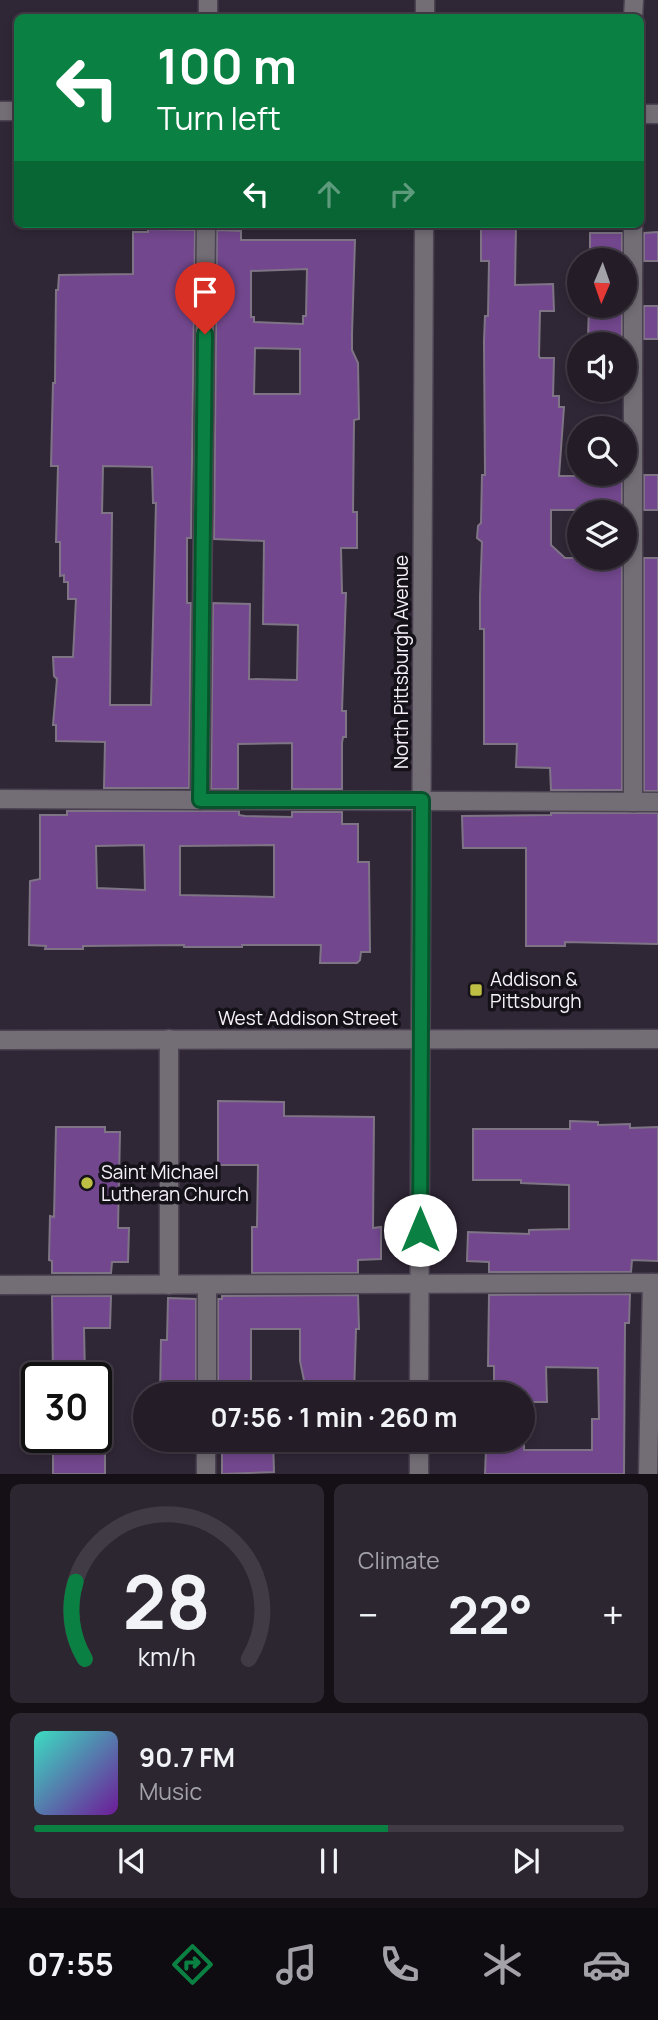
<!DOCTYPE html>
<meta charset="utf-8">
<style>
body{margin:0;font-family:Manrope,sans-serif;background:#2c2630;color:#f1f3f6;height:100vh;display:flex;flex-direction:column;font-size:26px;white-space:nowrap}
*{box-sizing:border-box;margin:0}
p{font-size:23px;color:#a3a2a8}
.icon{flex:none;width:38px;height:38px;fill:none;stroke:currentColor;stroke-width:2;stroke-linecap:round;stroke-linejoin:round}
.map{position:relative;height:1474px;overflow:hidden}
.panel{display:flex;flex-direction:column;gap:10px;padding:10px;background:#141016;flex:1}
.panel>*{flex:none}
.guide{position:absolute;left:14px;top:14px;width:630px;height:214px;border-radius:10px;box-shadow:0 4px 10px #0003,0 0 0 2px #413b45;background:#0b8043;color:#fff;overflow:hidden}
.needle{width:46px;rotate:182deg}
.fabs{position:absolute;left:567px;top:248px;display:grid;gap:14px}
.fabs a{display:grid;place-items:center;width:70px;height:70px;border-radius:50%;background:#241d28;box-shadow:0 4px 10px #0003,0 0 0 2px #413b45;font-size:35px}
.speed{position:absolute;left:21px;top:1362px;display:flex;gap:14px;font-size:35px;font-weight:700;text-align:center}
.speed>*{display:grid;place-content:center;width:91px;height:91px;border-radius:50%;background:#241d28;box-shadow:0 4px 10px #0003,0 0 0 2px #413b45;line-height:1}
.speed .limit{border:4px solid #111;border-radius:10px;background:#fff;color:#111}
.pin{position:absolute;display:grid;place-items:center;width:60px;height:60px;color:#fff;margin:-72px -30px;border-radius:50% 50% 50% 0;rotate:-45deg;box-shadow:0 0 7px #0007}
.pin .icon{rotate:45deg}
.me{position:absolute;width:77px;margin:-38px;rotate:0deg;stroke-linejoin:round;filter:drop-shadow(0 0 5px #0008)}
.turn{display:flex;align-items:center;gap:24px;height:147px;padding:0 28px;font-size:32px}
.turn .icon{width:91px;height:91px;stroke-width:2.5}
.turn b{display:block;font-size:49px;line-height:60px}
.lanes{display:flex;align-items:center;height:66px;padding:0 28px;background:#0003;justify-content:center;gap:35px;direction:ltr}
.lanes .off{opacity:.35}
.big{font-size:52px;font-weight:700;line-height:1.1}
.panel .widget{flex:1;display:flex;flex-direction:column;justify-content:center;gap:10px;min-width:0;padding:0 24px;border-radius:10px;background:#2c2630}
.panel .dial{align-items:center;gap:0}
.dial svg{height:182px;overflow:visible;fill:none;stroke:#413b45;stroke-width:7;stroke-linecap:round;text-anchor:middle}
.dial text{fill:#f1f3f6;stroke:none}
.song{display:flex;align-items:center;gap:21px}
.cover{width:84px;height:84px;border-radius:10px;background:linear-gradient(135deg,hsl(170 70% 55%),hsl(280 70% 35%))}
.played{height:7px;border-radius:4px;background:linear-gradient(90deg,#0b8043 60%,#413b45 60%)}
.keys{display:flex;justify-content:space-around;direction:ltr}
.heat{display:flex;justify-content:space-between;align-items:center;font-size:38px;direction:ltr}
.panel .tiles{flex:1;display:grid;gap:10px;grid-template-columns:1fr 1fr}
.widget:last-child{grid-column:span 2}
.trip{position:absolute;left:133px;top:1382px;width:402px;height:70px;border-radius:35px;background:#241d28;box-shadow:0 4px 10px #0003,0 0 0 2px #413b45;font-weight:700;line-height:70px;text-align:center}
.dock{display:flex;height:112px;justify-content:space-around;align-items:center;background:#0e0c10;color:#a3a2a8}
.dock .icon{width:49px;height:49px}
.dock .current{color:#0b8043}
.dock b{font-size:32px;color:#f1f3f6}
.map>svg:first-child{display:block}
.building{fill:#72478d;stroke:#7e7485;stroke-width:2;fill-rule:evenodd}
.lines{fill:none;stroke-linecap:round;stroke-linejoin:round}
.minor-casing{stroke:#4c4352;stroke-width:21}
.minor{stroke:#736e76;stroke-width:18}
.route-casing{stroke:#07532c;stroke-width:18}
.route{stroke:#0b8043;stroke-width:12}
.poi-dot{fill:#bcbf44;stroke:#151118;stroke-width:2.5}
.labels{text-anchor:middle;stroke-width:7;stroke-linejoin:round;paint-order:stroke}
.street-label{font-size:19px;fill:#f7f1fb;stroke:#151118}
.poi-label{font-size:19px;fill:#f7f1fb;stroke:#151118;text-anchor:start}
</style>
<div class="map">
<svg width="658" height="1474" viewBox="0 0 658 1474">
<rect width="100%" height="100%" fill="#302736"/>
<!-- building -->
<g class="building">
<polygon points="481,224 516,224 515,285 553,284 554,311 540,311 539,356 540,358 554,358 553,396 559,396 559,407 564,407 559,476 622,476 622,510 551,510 551,545 565,558 622,558 622,790 551,790 550,768 516,767 517,744 484,744 484,629 480,629 480,596 482,542 477,538 478,526 481,523 482,475 485,475 484,341 485,316 488,316 489,261 481,261"/>
<path d="M 148,229 L 195,230 L 191,538 L 187,538 L 187,603 L 191,603 L 189,788 L 104,788 L 105,742 L 56,741 L 56,725 L 53,725 L 57,679 L 54,676 L 53,657 L 73,657 L 76,599 L 68,599 L 68,582 L 64,582 L 64,575 L 60,576 L 60,542 L 56,542 L 58,466 L 51,466 L 53,383 L 55,383 L 56,290 L 58,290 L 59,275 L 133,274 L 133,232 L 148,232 ZM 103,466 L 152,467 L 153,503 L 156,503 L 151,705 L 110,705 L 112,513 L 102,513 Z"/>
<path d="M 217,230 L 241,231 L 241,240 L 355,240 L 352,334 L 352,350 L 358,363 L 359,419 L 354,420 L 353,512 L 357,512 L 357,548 L 341,548 L 342,593 L 346,593 L 342,711 L 346,711 L 346,737 L 343,737 L 342,743 L 342,789 L 292,789 L 292,743 L 238,744 L 238,789 L 211,789 L 213,603 L 250,604 L 249,679 L 297,680 L 298,625 L 263,624 L 264,541 L 214,539 ZM 307,269 L 306,316 L 303,316 L 303,324 L 254,322 L 254,317 L 251,317 L 251,271 ZM 255,348 L 300,349 L 300,394 L 254,394 Z"/>
<polygon points="658,232 658,261 644,261 644,233"/>
<rect x="590" y="233" width="32" height="28"/>
<polygon points="589,306 622,306 622,338 588,338"/>
<rect x="644" y="306" width="14" height="33"/>
<rect x="644" y="475" width="14" height="35"/>
<rect x="644" y="558" width="14" height="233"/>
<path d="M 67,811 L 239,811 L 239,815 L 245,816 L 292,817 L 292,812 L 342,812 L 342,824 L 358,824 L 358,862 L 369,862 L 370,952 L 361,952 L 360,960 L 357,963 L 320,963 L 321,945 L 242,945 L 242,947 L 184,947 L 184,945 L 83,946 L 83,949 L 45,949 L 46,946 L 29,945 L 30,881 L 40,879 L 40,815 L 67,815 ZM 144,845 L 145,890 L 97,888 L 96,846 ZM 274,845 L 274,897 L 180,895 L 180,846 Z"/>
<polygon points="551,813 658,813 658,944 565,942 565,946 526,946 526,848 463,848 462,816 551,815"/>
<polygon points="218,1101 284,1102 284,1116 374,1117 373,1228 381,1227 381,1259 358,1260 358,1273 252,1273 252,1227 257,1227 258,1165 218,1165"/>
<polygon points="570,1121 598,1122 598,1125 630,1124 630,1128 658,1127 658,1261 632,1260 631,1272 489,1272 489,1262 467,1261 468,1232 529,1234 529,1230 569,1229 569,1185 521,1183 521,1180 473,1180 473,1129 570,1129"/>
<polygon points="56,1127 105,1127 105,1132 120,1132 118,1228 129,1228 128,1262 112,1262 111,1273 52,1273 52,1261 49,1260 50,1216 54,1217"/>
<polygon points="630,1294 629,1323 625,1323 624,1474 485,1474 486,1450 492,1450 491,1440 524,1440 524,1450 592,1450 592,1419 599,1419 598,1368 546,1367 547,1402 523,1402 523,1395 494,1395 494,1366 488,1366 489,1295"/>
<polygon points="358,1295 359,1329 356,1329 354,1395 307,1395 300,1361 300,1329 251,1329 251,1395 218,1395 218,1299 222,1299 222,1296"/>
<polygon points="52,1296 111,1296 110,1328 84,1328 85,1377 53,1377"/>
<polygon points="168,1298 196,1299 196,1395 160,1395 161,1340 167,1340"/>
<rect x="53" y="1437" width="52" height="37"/>
<polygon points="222,1440 273,1440 274,1472 222,1474"/>
</g>
<g class="lines">
<!-- minor casing -->
<g class="minor-casing">
<g id="minor">
<polyline points="208,18 208,0"/>
<polyline points="425,18 425,0"/>
<polyline points="633,18 634,0"/>
<polyline points="0,111 18,111"/>
<polyline points="640,114 658,114"/>
<polyline points="0,799 658,802"/>
<polyline points="200,800 206,224"/>
<polyline points="633,802 633,224"/>
<polyline points="169,1039 169,1285"/>
<polyline points="0,1040 658,1039"/>
<polyline points="0,1285 658,1283"/>
<polyline points="207,1395 207,1285"/>
<polyline points="419,1395 424,224"/>
<polyline points="206,1474 206,1440"/>
<polyline points="419,1474 419,1440"/>
<polyline points="648,1474 652,1283"/>
</g>
</g>
<!-- minor -->
<use href="#minor" class="minor"/>
</g>
<g class="lines">
<!-- route casing -->
<g class="route-casing">
<polyline id="route" points="205,334 200,800 422,800 420,1230"/>
</g>
<!-- route -->
<use href="#route" class="route"/>
</g>
<!-- markers -->
<g class="poi-dot">
<rect x="469" y="983" width="14" height="14" rx="3.5"/>
<circle cx="87" cy="1183" r="7"/>
</g>
<g class="labels">
<!-- street labels -->
<g class="street-label">
<text transform="translate(401 662) rotate(-90)" y="7">North Pittsburgh Avenue</text>
<text x="308" y="1025">West Addison Street</text>
</g>
<!-- poi labels -->
<g class="poi-label">
<text x="490" y="986">Addison &amp;<tspan x="490" dy="22">Pittsburgh</tspan></text>
<text x="101" y="1179">Saint Michael<tspan x="101" dy="22">Lutheran Church</tspan></text>
</g>
</g>
</svg>
<div class="fabs">
<a><svg class="needle" viewBox="-14 -14 28 28"><path d="M0-13l5 13h-10z" fill="#e53935"/><path d="M0 13l5-13h-10z" fill="#a3a2a8"/></svg></a>
<a><svg class="icon" aria-label="sound" viewBox="0 0 24 24"><path d="M4 9h4l5-4v14l-5-4H4zM17 9q2 3 0 6"/></svg></a>
<a><svg class="icon" aria-label="search" viewBox="0 0 24 24"><circle cx="10" cy="10" r="6"/><path d="M15 15l6 6"/></svg></a>
<a><svg class="icon" aria-label="layers" viewBox="0 0 24 24"><path d="M12 4l9 5-9 5-9-5zM3 14l9 5 9-5"/></svg></a>
</div>
<div class="speed"><div class="limit">30</div></div>
<div class="pin" style="left:205px;top:334px;background:#d93025"><svg class="icon" aria-label="arrive" viewBox="0 0 24 24"><path d="M6 21V4h12l-3 4 3 4H6"/></svg></div>
<svg class="me" style="left:420px;top:1230px" viewBox="-20 -20 40 40"><circle r="19" fill="#fff"/><path d="M0-13L10 11 0 6-10 11z" fill="#0b8043"/></svg>
<div class="trip">07:56 · 1 min · 260 m</div>
<div class="guide">
<div class="turn"><svg class="icon" aria-label="left" viewBox="0 0 24 24"><path d="M17 20v-9H6M10 6l-5 5 5 5"/></svg><div><b>100 m</b>Turn left</div></div>
<div class="lanes"><svg class="icon" aria-label="left" viewBox="0 0 24 24"><path d="M17 20v-9H6M10 6l-5 5 5 5"/></svg><svg class="icon off" aria-label="ahead" viewBox="0 0 24 24"><path d="M12 20V5M6 11l6-6 6 6"/></svg><svg class="icon off" aria-label="right" viewBox="0 0 24 24"><path d="M7 20v-9h11M14 6l5 5-5 5"/></svg></div>
</div>
</div>
<section class="panel">
<div class="tiles">
<div class="widget dial"><svg viewBox="0 0 100 80">
<path d="M14 69A42 42 0 1 1 86 69"/>
<path d="M14 69A42 42 0 0 1 10 35" stroke="#0b8043"/>
<text x="50" y="56" font-size="32" font-weight="700">28</text>
<text x="50" y="72" font-size="11">km/h</text>
</svg></div>
<div class="widget"><p>Climate</p>
<div class="heat"><a>−</a><b class="big">22°</b><a>+</a></div>
</div>
<div class="widget">
<div class="song"><i class="cover"></i><div><b>90.7 FM</b><p>Music</p></div></div>
<div class="played"></div>
<div class="keys"><svg class="icon" aria-label="previous" viewBox="0 0 24 24"><path d="M18 5L8 12l10 7zM5 5v14"/></svg><svg class="icon" aria-label="pause" viewBox="0 0 24 24"><path d="M8 5v14M16 5v14"/></svg><svg class="icon" aria-label="next" viewBox="0 0 24 24"><path d="M6 5l10 7-10 7zM19 5v14"/></svg></div>
</div>
</div>
</section>
<nav class="dock">
<b>07:55</b>
<svg class="icon current" aria-label="directions" viewBox="0 0 24 24"><path d="M12 3l9 9-9 9-9-9zM9 14v-3h6M13 9l2 2-2 2"/></svg>
<svg class="icon" aria-label="music" viewBox="0 0 24 24"><path d="M9 18V5l10-2v13"/><circle cx="6" cy="18" r="3"/><circle cx="16" cy="16" r="3"/></svg>
<svg class="icon" aria-label="phone" viewBox="0 0 24 24"><path d="M5 4h4l2 5-3 2q2 4 5 5l2-3 5 2v4C11 20 4 13 5 4z"/></svg>
<svg class="icon" aria-label="climate" viewBox="0 0 24 24"><path d="M12 3v18M4 7l16 10M4 17L20 7"/></svg>
<svg class="icon" aria-label="car" viewBox="0 0 24 24"><path d="M5 17H2v-5l4-1 3-4h7l3 4 3 1v5h-3M9 17h6M6 11h13"/><circle cx="7" cy="17" r="2"/><circle cx="17" cy="17" r="2"/></svg>
</nav>
